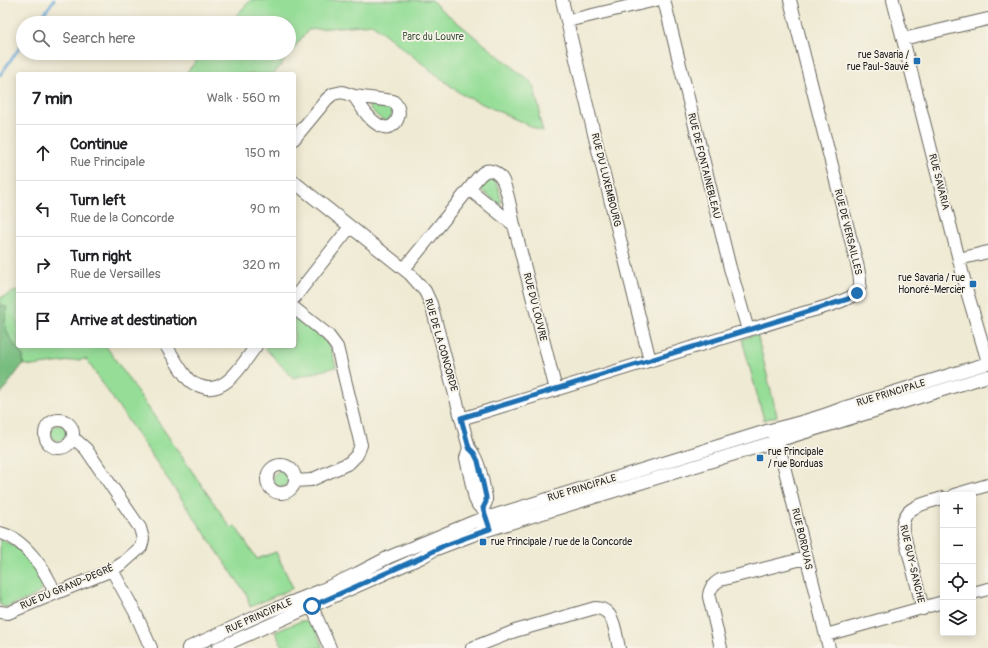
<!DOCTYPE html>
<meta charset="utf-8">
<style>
:root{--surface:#fff;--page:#f6f6f6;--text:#202124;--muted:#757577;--line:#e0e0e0}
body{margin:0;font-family:Pangolin,sans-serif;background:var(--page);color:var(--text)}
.controls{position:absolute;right:12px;bottom:12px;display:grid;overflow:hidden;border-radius:4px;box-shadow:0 2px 10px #0003}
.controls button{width:36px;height:36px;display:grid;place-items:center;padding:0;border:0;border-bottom:1px solid var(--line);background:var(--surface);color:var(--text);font:20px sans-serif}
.stop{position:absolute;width:12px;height:12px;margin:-9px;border:3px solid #1f6fb2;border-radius:50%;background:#fff}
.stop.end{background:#1f6fb2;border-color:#fff;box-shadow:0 1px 4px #0008}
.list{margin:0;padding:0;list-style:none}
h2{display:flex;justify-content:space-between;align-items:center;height:52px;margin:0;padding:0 16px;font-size:17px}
h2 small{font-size:13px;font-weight:400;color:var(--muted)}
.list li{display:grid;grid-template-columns:26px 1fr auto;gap:12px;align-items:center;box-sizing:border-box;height:56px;padding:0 16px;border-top:1px solid var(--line)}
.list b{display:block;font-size:15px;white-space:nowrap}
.list p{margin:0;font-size:13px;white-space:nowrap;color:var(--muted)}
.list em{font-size:13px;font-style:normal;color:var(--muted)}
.icon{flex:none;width:22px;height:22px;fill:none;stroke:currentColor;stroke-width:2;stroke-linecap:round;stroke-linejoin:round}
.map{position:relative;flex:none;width:988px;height:648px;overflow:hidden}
.search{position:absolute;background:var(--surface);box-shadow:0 2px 10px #0003;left:16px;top:16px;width:280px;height:44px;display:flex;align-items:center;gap:10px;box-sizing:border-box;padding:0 14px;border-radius:22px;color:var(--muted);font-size:15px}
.panel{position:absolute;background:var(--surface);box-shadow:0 2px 10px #0003;left:16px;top:72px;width:280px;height:276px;border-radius:4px}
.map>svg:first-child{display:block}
.green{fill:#96de98;stroke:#597d5a}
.forest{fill:#78bd80;stroke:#4a6c4e}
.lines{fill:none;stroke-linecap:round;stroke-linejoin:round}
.stream{stroke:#65a8da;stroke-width:2.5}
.minor-casing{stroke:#66645c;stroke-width:14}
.minor{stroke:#fff;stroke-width:12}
.route{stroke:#1f6fb2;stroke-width:5}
.poi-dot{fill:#1f6fb2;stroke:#f7f3e8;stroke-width:1.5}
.labels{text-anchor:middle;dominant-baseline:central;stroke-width:3.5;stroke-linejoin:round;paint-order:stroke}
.park-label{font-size:10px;fill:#415641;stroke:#f7f3e8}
.poi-label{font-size:10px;fill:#1c1c1c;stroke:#f7f3e8;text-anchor:end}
.street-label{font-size:10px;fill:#1c1c1c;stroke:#f7f3e8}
</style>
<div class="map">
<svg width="988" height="648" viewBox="0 0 988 648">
<rect width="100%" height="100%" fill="#f7f3e8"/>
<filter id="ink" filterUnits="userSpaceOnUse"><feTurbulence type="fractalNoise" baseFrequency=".025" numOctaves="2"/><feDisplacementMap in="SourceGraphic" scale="8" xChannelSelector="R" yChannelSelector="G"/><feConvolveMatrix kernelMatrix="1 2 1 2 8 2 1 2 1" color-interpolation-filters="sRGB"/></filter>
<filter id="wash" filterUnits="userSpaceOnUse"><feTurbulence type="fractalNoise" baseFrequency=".012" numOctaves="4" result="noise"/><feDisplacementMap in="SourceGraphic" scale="16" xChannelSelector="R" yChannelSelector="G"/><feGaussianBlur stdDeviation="0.9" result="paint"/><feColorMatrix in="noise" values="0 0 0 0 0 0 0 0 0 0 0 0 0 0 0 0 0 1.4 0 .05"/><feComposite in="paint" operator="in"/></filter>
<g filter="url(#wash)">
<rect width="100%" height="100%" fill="#efead3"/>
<!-- green -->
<path class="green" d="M 251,0 L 432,0 L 436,5 L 533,84 L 540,112 L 539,117 L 543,132 L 461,94 L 372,24 L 308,30 L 274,74 L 185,74 L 203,53 L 289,53 L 289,23 L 229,23 Z
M 368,104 L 388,107 L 392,111 C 390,134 373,111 367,105 Z
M 487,177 C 499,178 499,192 501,201 L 501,203 L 500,205 L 479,188 L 484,179 Z
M 18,290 L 18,346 L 106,346 L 231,528 L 235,526 L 257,559 L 276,552 L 293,588 L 250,607 L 247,595 L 86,359 L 32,366 L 23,364 L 23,356 C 10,339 1,330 7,307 L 0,305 L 0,298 Z
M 294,318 C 304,322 326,339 330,348 C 333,354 334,361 336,367 L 293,378 L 264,347 L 294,346 Z
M 757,334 L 777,416 L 764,420 L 742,339 Z
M51 433a8 8 0 1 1 16 0a8 8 0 1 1-16 0Z
M273 479a8 8 0 1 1 16 0a8 8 0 1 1-16 0Z
M 0,539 C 7,542 16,547 21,552 C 29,560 48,581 40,591 C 36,597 17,603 10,606 L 5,607 L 0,605 Z
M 301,621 C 314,620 319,638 323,648 L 283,648 L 275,632 Z"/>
<!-- forest -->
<path class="forest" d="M 0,305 L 7,307 C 1,330 10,339 23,356 L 23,364 L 0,395 Z"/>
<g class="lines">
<!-- stream -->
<path class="stream" d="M 37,23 L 54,0
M 0,75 L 23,43"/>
</g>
</g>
<g filter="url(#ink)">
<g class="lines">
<!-- minor casing -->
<g class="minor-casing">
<path id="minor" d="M 562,0 L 586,101 L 650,361
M 664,0 L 730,268 L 748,330
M 893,0 L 968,295 L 988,362
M 567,21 L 656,0
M 903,39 L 988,19
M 294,139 L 327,99 L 333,94 L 342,92 L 354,96 L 393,101 C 406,111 395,133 381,126 C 369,121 361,106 354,96
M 294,182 L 410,274 L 425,291 L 431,304 L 434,315 L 469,448 C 480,461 482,480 486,497 L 486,502 L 483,508 L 488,524
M 469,189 C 474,183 479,174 486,171 C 492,169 499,174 502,179 C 508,190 511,212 514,225
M 959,259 L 988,252
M 404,269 L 469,189 L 514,225 L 556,390
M 294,298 L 350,227
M 294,308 L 328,335 L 337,347 L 361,445 L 357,455 L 349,463 L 311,480 L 295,481
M 166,346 C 174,357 180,370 189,380 C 192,383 196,385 200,386 C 225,397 243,363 256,346
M 461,419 L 800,314 C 813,310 854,301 859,289 C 862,282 859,275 858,268 L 790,0
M45 434a14 14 0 1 1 28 0a14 14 0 1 1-28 0Z
M 776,434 L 829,648
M 469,448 L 466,458 L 475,499 L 478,505 L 483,508
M267 479a14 14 0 1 1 28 0a14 14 0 1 1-28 0Z
M 954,495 L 988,485
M 0,533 C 24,538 46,571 55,593
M 112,570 L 135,612 L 151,648
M 973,593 L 988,589
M 309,600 L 330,648
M 923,609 L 903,531 C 900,506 924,504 943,498
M 0,612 L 8,613 L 112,570 L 123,563 L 141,547 L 143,539 L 140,528 L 86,449 L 77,441 L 72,439
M 826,635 L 943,602
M 188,648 L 262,614 L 322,590 L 358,573 L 389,557 L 473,522 L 770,430 C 795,424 819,418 843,408 L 988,363
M 218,648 L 422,557 L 434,550 L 481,532 L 988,376
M 472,648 L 515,631 L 595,608 C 615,608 615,632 619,648
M 721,648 L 709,597 C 709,589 713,584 720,580 L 806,558"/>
</g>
<!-- minor -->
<use href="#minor" class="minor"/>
</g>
</g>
<g class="lines" filter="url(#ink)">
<!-- route -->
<path class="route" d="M 312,606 L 422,557 L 443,546 L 490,529 L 483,508 L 486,502 L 486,497 L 478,461 L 474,453 L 469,448 L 461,418 L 800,314 L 848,299 L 857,293"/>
</g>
<!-- markers -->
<g class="poi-dot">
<rect x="913" y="57" width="8" height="8" rx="2"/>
<rect x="969" y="280" width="8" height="8" rx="2"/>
<rect x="756" y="454" width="8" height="8" rx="2"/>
<rect x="479" y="538" width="8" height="8" rx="2"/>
</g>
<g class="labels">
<!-- park labels -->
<g class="park-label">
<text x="433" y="37">Parc du Louvre</text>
</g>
<!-- poi labels -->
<g class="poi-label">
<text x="909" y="55">rue Savaria /<tspan x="909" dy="12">rue Paul-Sauvé</tspan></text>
<text x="965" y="278">rue Savaria / rue<tspan x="965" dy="12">Honoré-Mercier</tspan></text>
<text x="768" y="452" text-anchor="start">rue Principale<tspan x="768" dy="12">/ rue Borduas</tspan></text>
<text x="491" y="542" text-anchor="start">rue Principale / rue de la Concorde</text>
</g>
<!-- street labels -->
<g class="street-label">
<text transform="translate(704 166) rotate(76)">RUE DE FONTAINEBLEAU</text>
<text transform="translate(606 180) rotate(76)">RUE DU LUXEMBOURG</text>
<text transform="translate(939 182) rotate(76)">RUE SAVARIA</text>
<text transform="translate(848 232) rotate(76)">RUE DE VERSAILLES</text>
<text transform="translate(535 307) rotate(76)">RUE DU LOUVRE</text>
<text transform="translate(441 345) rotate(74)">RUE DE LA CONCORDE</text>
<text transform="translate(891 393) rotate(-17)">RUE PRINCIPALE</text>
<text transform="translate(582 488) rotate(-17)">RUE PRINCIPALE</text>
<text transform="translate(802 539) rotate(77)">RUE BORDUAS</text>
<text transform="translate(912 564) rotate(77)">RUE GUY-SANCHE</text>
<text transform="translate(67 587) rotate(-23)">RUE DU GRAND-DEGRÉ</text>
<text transform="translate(259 616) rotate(-24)">RUE PRINCIPALE</text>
</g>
</g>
</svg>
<div class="controls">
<button>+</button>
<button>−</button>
<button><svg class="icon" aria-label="locate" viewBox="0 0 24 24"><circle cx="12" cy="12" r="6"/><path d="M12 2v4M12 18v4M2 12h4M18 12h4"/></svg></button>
<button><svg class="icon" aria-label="layers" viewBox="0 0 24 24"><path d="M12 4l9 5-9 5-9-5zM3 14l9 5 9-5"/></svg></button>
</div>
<div class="stop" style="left:312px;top:606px"></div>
<div class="stop end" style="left:857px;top:293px"></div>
<div class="search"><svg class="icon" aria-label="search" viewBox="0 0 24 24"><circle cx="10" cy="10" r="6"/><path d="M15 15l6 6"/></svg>Search here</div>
<section class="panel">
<h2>7 min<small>Walk · 560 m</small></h2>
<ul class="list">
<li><svg class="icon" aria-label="ahead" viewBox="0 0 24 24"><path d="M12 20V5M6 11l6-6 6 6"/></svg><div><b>Continue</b><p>Rue Principale</p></div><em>150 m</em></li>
<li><svg class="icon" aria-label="left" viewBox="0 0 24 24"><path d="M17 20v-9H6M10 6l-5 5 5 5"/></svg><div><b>Turn left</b><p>Rue de la Concorde</p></div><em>90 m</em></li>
<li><svg class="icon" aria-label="right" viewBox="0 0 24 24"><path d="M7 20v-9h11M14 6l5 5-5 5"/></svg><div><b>Turn right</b><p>Rue de Versailles</p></div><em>320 m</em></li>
<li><svg class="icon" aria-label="arrive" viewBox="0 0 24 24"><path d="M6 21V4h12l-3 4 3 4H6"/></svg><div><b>Arrive at destination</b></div></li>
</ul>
</section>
</div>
